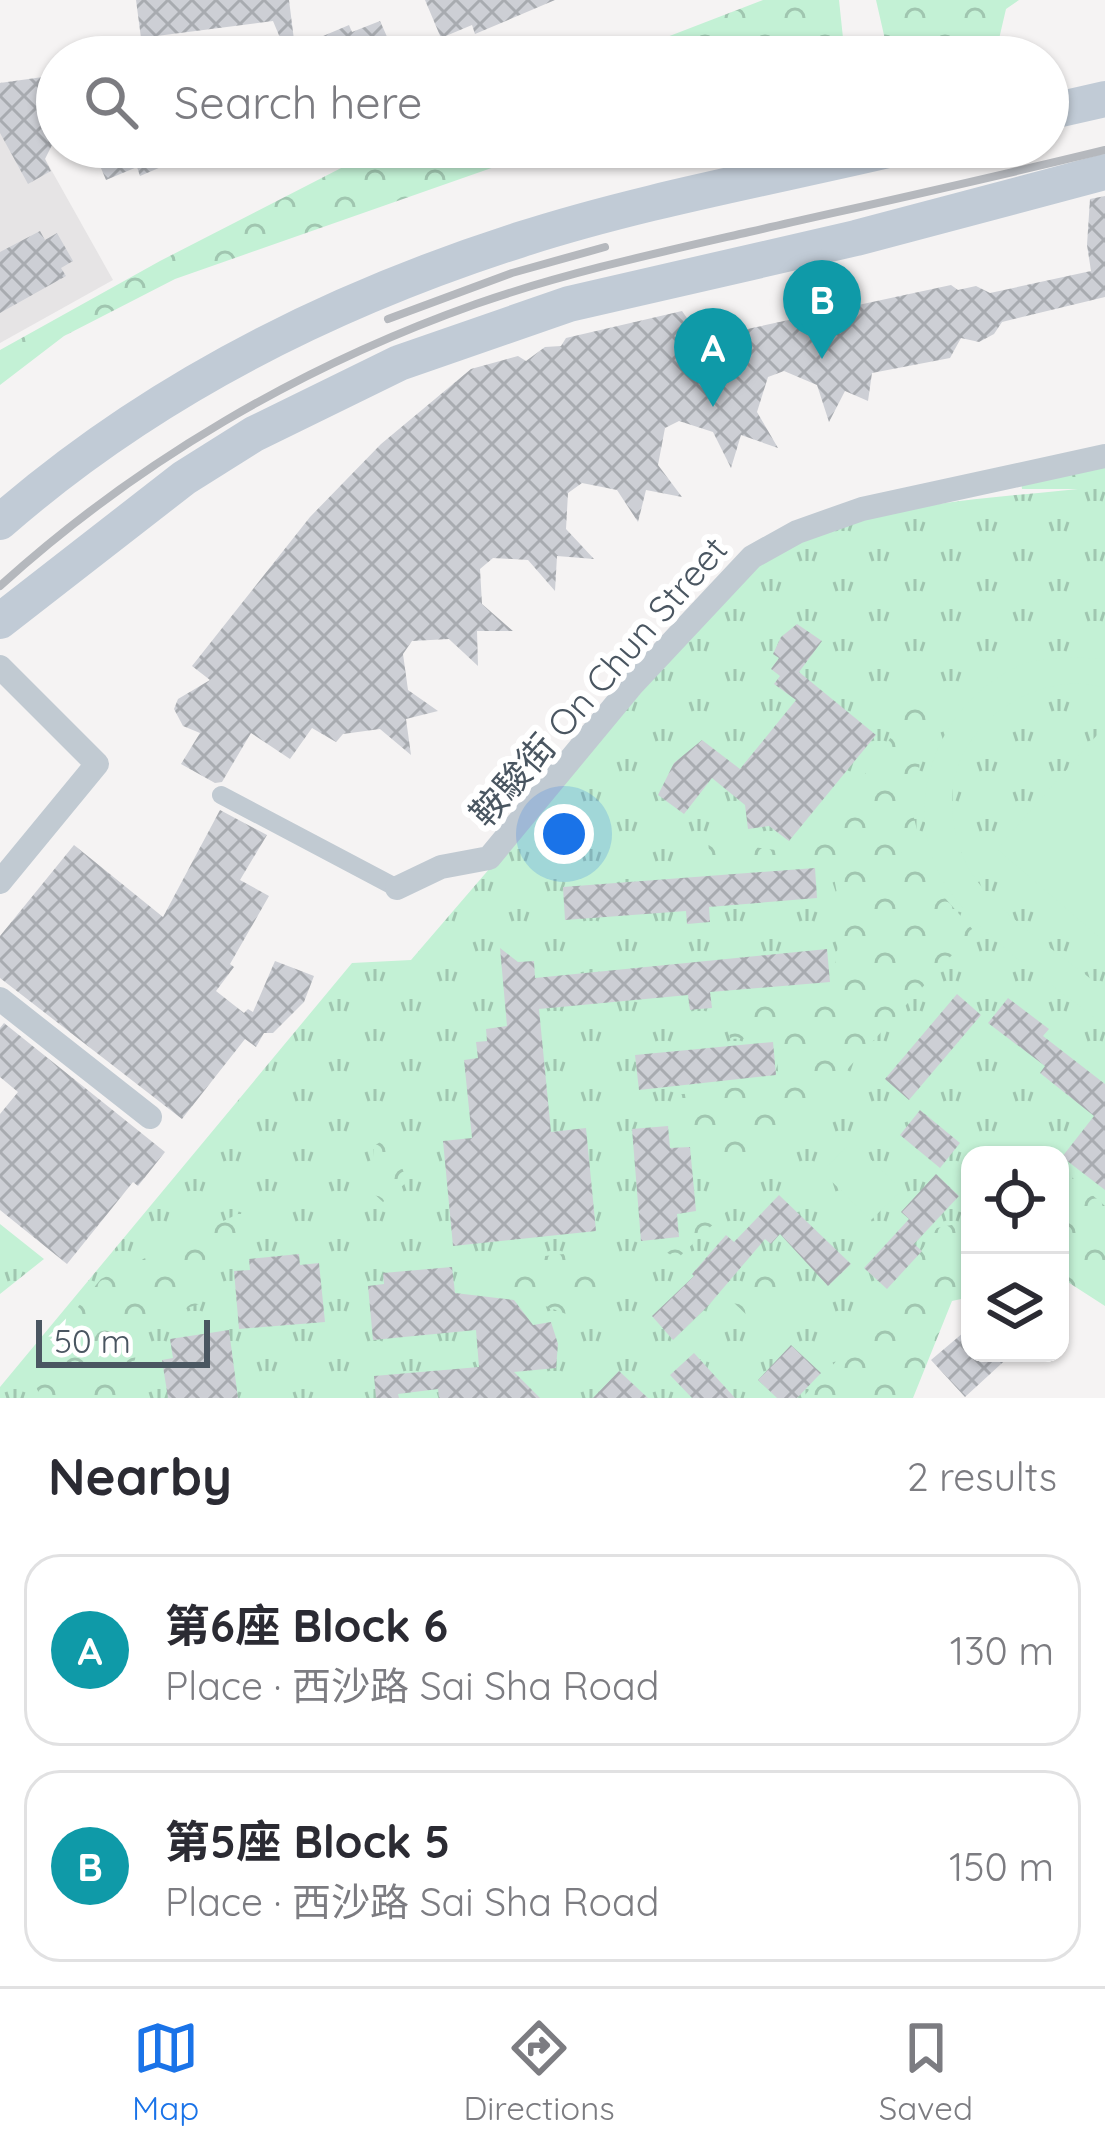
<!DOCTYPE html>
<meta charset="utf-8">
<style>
:root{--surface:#fff;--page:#f2f2f3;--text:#2b2b33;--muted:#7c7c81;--line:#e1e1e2;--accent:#1a73e8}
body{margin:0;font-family:Quicksand,"Noto Sans TC",sans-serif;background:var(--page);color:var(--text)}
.controls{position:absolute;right:36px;bottom:36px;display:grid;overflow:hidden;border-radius:24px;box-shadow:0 3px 9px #0004}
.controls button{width:108px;height:108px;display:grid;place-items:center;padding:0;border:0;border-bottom:3px solid var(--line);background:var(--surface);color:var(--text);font:60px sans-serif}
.scale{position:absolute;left:36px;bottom:30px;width:174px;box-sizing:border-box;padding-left:12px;border:6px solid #4a5661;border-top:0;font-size:33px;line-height:42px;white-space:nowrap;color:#4a5661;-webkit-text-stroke:9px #fff;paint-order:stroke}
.you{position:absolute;left:564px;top:834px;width:42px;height:42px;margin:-30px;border:9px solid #fff;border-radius:50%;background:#1a73e8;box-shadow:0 0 0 18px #1a73e833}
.badge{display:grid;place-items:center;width:78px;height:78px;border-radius:50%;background:var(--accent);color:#fff;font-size:39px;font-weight:700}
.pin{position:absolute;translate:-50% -99px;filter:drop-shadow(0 3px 6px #0008)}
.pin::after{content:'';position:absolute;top:63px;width:42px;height:36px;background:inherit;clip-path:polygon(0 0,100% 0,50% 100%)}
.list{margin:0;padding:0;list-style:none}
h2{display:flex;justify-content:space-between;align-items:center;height:156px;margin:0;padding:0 48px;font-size:51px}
h2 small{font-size:39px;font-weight:400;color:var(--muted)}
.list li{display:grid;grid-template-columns:78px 1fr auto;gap:36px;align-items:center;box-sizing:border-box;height:192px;margin:0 24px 24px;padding:0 24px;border:3px solid var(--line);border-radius:36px}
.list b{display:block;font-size:45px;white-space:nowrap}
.list p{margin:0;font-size:39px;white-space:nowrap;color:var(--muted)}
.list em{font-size:39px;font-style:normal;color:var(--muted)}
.icon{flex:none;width:66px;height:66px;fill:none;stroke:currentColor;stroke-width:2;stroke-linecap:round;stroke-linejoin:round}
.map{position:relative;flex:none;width:1105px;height:1398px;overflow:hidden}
.search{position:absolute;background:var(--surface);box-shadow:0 3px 9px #0004;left:36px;right:36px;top:36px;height:132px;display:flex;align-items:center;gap:30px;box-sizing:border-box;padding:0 42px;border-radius:66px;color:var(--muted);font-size:45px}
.sheet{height:588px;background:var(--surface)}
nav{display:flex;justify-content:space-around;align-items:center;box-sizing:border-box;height:168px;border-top:3px solid var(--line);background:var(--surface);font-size:33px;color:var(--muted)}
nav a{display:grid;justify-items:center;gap:6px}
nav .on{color:var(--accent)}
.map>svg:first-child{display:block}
.education{fill:#e6e4e5}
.grass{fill:url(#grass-tufts)}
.forest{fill:url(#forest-crowns)}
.garden{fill:#c3f1d5}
.building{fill:url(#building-cross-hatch)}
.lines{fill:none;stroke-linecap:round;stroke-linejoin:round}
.pedestrian{stroke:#c1cad2;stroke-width:18}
.minor{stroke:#c1cad2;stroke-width:24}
.secondary{stroke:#c1cbd6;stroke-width:36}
.rail{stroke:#b5b8bd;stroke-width:8}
.labels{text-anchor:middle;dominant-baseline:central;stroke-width:12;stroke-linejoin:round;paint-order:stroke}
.street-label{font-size:36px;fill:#4a5661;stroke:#fff}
</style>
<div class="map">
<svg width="1105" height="1398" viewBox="0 0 1105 1398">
<defs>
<pattern id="grass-tufts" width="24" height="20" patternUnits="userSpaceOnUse" patternTransform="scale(3)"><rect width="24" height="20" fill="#c3f1d5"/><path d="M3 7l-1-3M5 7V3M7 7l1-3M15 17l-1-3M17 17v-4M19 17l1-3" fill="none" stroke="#a0c6b0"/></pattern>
<pattern id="forest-crowns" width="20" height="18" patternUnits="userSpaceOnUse" patternTransform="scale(3)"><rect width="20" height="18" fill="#c3f1d5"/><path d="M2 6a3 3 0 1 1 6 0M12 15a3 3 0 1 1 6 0" fill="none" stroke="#a0c6b0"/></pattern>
<pattern id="building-cross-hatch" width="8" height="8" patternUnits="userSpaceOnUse" patternTransform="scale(3)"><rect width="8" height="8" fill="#cdcfd5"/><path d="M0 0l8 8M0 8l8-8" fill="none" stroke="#a8abb0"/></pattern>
</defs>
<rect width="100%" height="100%" fill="#f5f3f3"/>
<!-- education -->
<path class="education" d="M 2,82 L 113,280 L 0,343 L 0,83 Z"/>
<!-- grass -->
<path class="grass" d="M 1105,486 L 1105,1263 L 1060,1222 L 1060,1155 L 970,1155 L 970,1238 L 825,1398 L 0,1398 L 0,1387 L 352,963 L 411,960 L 742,575 C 771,557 800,538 832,528 C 919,499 1014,497 1105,486 Z
M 0,1224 L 44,1259 L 0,1294 Z"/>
<!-- forest -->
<path class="forest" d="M 763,0 L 839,0 L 845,57 L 615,57 Z
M 876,0 L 1019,0 L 1006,9 L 999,39 L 915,57 L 889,57 Z
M 551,147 L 175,279 L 64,336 L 0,385 L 0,350 L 160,261 L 382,147 Z
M 1105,446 L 1105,489 L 1022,489 L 1019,467 Z
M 907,682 L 957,706 L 920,760 L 914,818 L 930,881 L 974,931 L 750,1175 L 678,1135 L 675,1095 L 779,1082 L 775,1037 L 730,1039 L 725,998 L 831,989 L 842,920 L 831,862 L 711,871 L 708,841 L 791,852 L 860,781 L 891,737 Z
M 391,1135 L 407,1182 L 383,1202 L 370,1190 L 374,1146 Z
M 1060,1167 L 1105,1206 L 1105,1306 L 1060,1277 Z
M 711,1201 L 729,1209 L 677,1259 L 663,1250 Z
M 288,1213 L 206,1254 L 199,1304 L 144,1322 L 129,1384 L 144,1398 L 42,1398 L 26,1370 L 101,1279 L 238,1214 Z
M 970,1221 L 970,1297 L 952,1301 L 913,1398 L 802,1398 L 870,1325 L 937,1228 Z
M 601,1250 L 608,1299 L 566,1314 L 494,1286 L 462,1265 Z
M 756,1259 L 777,1261 L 784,1312 L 752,1320 L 732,1301 Z"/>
<!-- garden -->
<path class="garden" d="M 1069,657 L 1105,659 L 1105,688 C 1047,670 975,711 957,769 C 947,800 953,838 968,867 C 989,908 1067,959 1105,990 L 1105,1026 C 1058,988 994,947 957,901 C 891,821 932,703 1023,664 C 1037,659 1054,659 1069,657 Z
M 1105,726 L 1105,942 L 997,849 Z
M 852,1141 L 902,1190 L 871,1220 L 822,1172 Z"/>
<!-- building -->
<path class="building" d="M 136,0 L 289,0 L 295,48 L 349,25 L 352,32 L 380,21 L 396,57 L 273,57 L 286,52 L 273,21 L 141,38 Z
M 425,0 L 555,0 L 475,34 L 472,25 L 441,38 Z
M 57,75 L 57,135 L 45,159 L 51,171 L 28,184 L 0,133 L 0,83 Z
M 92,147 L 208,147 L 140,176 L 137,167 L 106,180 Z
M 1105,196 L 1105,297 L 1002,322 L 994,334 L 979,342 L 961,338 L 950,358 L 872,373 L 868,401 L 845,391 L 829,422 L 817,385 L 784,371 L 768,377 L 757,412 L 778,448 L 741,435 L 731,468 L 713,432 L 679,421 L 665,428 L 658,465 L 682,497 L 646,490 L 638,522 L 617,490 L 582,483 L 568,493 L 566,529 L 594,559 L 557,556 L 555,591 L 528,560 L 493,558 L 480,569 L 482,604 L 513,631 L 477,631 L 478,666 L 449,639 L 412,641 L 403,654 L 408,690 L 438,711 L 406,719 L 411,755 L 380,729 L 343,734 L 336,742 L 312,728 L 290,759 L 251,733 L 222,782 L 215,783 L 181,764 L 200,733 L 183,726 L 174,709 L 178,699 L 210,680 L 192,666 L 310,517 L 381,444 L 471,369 L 518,356 L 526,361 L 545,347 L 561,346 L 566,338 L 682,311 L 696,331 L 702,329 L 721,349 L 738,331 L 951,285 L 958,290 L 976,286 L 990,293 L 1091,271 L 1087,245 L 1090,199 Z
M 40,231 L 45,240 L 57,233 L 73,261 L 61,268 L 66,276 L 0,313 L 0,252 Z
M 797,624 L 822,641 L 799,672 L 876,735 L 789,841 L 769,826 L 748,829 L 745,805 L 712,778 L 684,814 L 658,795 L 674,763 L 702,740 L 740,769 L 796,700 L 774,684 L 780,676 L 771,669 L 779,658 L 773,654 L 781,637 Z
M 220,810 L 267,835 L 240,880 L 269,896 L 230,964 L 234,967 L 216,991 L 244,1013 L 248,1009 L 253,1012 L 275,961 L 314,976 L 304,1002 L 273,1033 L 264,1033 L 256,1047 L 245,1039 L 182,1119 L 0,978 L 0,936 L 74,845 L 163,917 Z
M 815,868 L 817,898 L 709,907 L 710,922 L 687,924 L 686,911 L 565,920 L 563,887 Z
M 500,948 L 518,962 L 534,961 L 535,978 L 827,949 L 830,982 L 710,992 L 712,1008 L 699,1009 L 690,1010 L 688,995 L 539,1009 L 551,1132 L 586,1128 L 596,1231 L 453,1246 L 443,1141 L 472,1138 L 464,1060 L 478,1058 L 476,1042 L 487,1041 L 486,1029 L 507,1026 Z
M 957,994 L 981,1015 L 909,1100 L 885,1079 Z
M 1008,998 L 1049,1029 L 1043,1036 L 1105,1084 L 1105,1190 L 1062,1157 L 1094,1116 L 1040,1073 L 1045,1066 L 988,1023 Z
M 4,1023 L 165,1152 L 138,1186 L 133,1182 L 67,1264 L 0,1210 L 0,1114 L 18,1092 L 0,1077 L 0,1028 Z
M 773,1042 L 776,1075 L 639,1090 L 635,1055 Z
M 920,1110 L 960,1143 L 940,1168 L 900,1135 Z
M 668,1126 L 670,1148 L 690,1147 L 696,1211 L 677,1214 L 679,1237 L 641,1241 L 632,1129 Z
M 936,1174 L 959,1196 L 914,1244 L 922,1251 L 887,1289 L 864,1268 L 909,1219 L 901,1212 Z
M 779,1195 L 851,1264 L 828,1286 L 780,1234 L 771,1244 L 765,1239 L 708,1306 L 673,1340 L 652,1316 L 694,1276 L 692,1274 L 726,1235 L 734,1242 Z
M 299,1254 L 300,1265 L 319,1263 L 325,1322 L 239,1329 L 234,1271 L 250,1270 L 249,1259 Z
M 452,1267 L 455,1293 L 514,1300 L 533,1325 L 551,1322 L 558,1344 L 556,1368 L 514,1372 L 540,1398 L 439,1398 L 438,1389 L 398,1394 L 399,1398 L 376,1398 L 374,1376 L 479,1367 L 476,1330 L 373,1340 L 368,1286 L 384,1284 L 383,1273 Z
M 970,1327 L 970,1353 L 1013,1353 L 965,1397 L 931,1360 Z
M 229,1330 L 238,1398 L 168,1398 L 162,1360 L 173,1358 L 170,1339 Z
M 791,1345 L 821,1373 L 797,1398 L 777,1398 L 758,1380 Z
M 694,1353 L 735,1398 L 692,1398 L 670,1375 Z
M 619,1371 L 648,1398 L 593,1398 Z"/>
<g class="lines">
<!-- pedestrian -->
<path class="pedestrian" d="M 221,795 L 397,888"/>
<!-- minor -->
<path class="minor" d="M 0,667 L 97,764 L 0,882
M 397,888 L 441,867 L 489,858 L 632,685 L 752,557 L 797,532 L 862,509 L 1105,456
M 0,999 L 150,1117"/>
<!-- secondary -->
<path class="secondary" d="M 1048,112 L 1105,99
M 0,522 C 150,391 329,301 519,240 C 643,200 774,177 901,147
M 0,621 L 184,478 L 254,434 L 399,363 L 569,304 L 856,238 L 1105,172"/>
<!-- rail -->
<path class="rail" d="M 388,319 L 512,273 L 605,247
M 0,586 C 138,461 301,366 476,304 C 565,273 657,253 749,232 C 868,205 987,179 1105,150"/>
</g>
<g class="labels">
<!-- street labels -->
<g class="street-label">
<text transform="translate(598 681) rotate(-49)">鞍駿街 On Chun Street</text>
</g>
</g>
</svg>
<div class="controls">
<button><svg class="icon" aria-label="locate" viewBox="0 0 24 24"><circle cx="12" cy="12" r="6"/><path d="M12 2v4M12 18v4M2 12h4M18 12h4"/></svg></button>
<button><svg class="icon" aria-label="layers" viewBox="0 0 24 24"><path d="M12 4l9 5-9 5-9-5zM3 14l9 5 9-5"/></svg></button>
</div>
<div class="scale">50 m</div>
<div class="you"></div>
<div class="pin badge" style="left:713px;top:407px;background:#0f9aa8">A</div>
<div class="pin badge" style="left:822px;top:359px;background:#0f9aa8">B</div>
<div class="search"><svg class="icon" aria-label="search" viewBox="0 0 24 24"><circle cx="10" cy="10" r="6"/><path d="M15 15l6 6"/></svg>Search here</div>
</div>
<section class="sheet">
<h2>Nearby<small>2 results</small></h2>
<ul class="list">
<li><span class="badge" style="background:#0f9aa8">A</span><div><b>第6座 Block 6</b><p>Place · 西沙路 Sai Sha Road</p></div><em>130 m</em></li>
<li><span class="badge" style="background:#0f9aa8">B</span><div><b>第5座 Block 5</b><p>Place · 西沙路 Sai Sha Road</p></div><em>150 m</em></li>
</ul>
</section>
<nav>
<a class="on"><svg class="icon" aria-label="map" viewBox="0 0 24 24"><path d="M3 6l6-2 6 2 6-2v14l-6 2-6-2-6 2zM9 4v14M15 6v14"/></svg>Map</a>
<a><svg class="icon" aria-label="directions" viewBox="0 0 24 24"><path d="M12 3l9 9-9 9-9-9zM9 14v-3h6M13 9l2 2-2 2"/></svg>Directions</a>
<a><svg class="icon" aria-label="saved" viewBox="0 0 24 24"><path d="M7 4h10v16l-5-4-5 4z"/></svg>Saved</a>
</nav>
